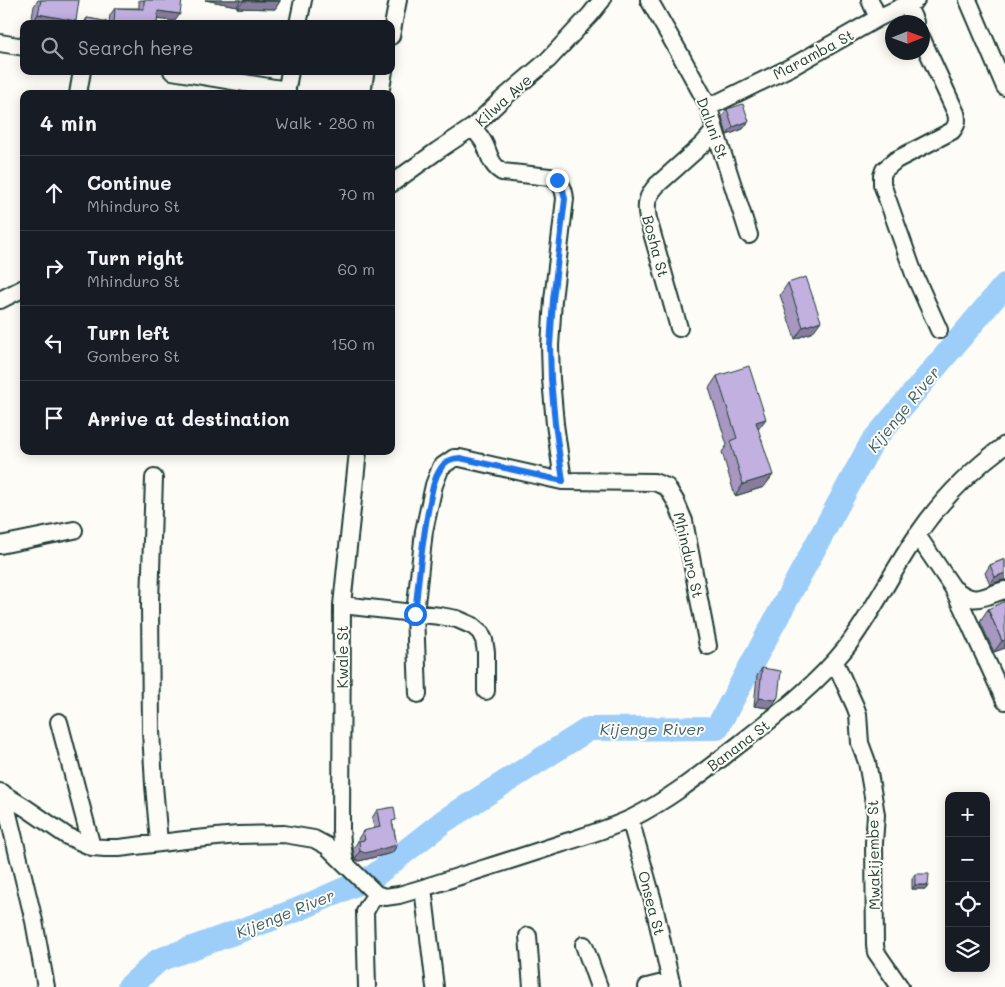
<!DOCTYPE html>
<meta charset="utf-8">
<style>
:root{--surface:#171b24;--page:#242831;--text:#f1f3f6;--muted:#9ea1a6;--line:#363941}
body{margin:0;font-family:Mali,sans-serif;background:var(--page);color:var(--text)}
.controls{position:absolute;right:15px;bottom:15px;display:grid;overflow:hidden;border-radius:10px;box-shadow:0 2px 12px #0003}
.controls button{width:45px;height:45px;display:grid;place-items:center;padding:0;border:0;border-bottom:1px solid var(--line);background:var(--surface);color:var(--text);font:25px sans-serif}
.compass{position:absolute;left:885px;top:15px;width:45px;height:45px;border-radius:50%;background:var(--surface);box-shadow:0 2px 12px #0003;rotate:89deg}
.stop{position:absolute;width:15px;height:15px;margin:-11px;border:4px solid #1a73e8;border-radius:50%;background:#fff}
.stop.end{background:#1a73e8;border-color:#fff;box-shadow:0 1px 5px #0008}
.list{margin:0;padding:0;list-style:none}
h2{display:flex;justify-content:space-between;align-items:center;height:65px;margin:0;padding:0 20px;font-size:21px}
h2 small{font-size:16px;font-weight:400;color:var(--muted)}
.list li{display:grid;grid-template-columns:32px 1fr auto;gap:15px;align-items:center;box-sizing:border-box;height:75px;padding:0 20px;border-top:1px solid var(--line)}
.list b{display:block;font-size:19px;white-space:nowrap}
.list p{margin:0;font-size:16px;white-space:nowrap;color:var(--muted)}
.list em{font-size:16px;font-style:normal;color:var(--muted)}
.icon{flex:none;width:28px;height:28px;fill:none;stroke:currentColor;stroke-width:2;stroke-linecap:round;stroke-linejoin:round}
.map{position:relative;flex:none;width:1005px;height:987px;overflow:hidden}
.search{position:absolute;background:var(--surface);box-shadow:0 2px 12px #0003;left:20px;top:20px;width:375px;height:55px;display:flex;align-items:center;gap:12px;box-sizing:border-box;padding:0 18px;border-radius:10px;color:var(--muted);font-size:19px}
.panel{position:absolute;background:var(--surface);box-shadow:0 2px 12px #0003;left:20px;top:90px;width:375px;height:365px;border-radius:10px}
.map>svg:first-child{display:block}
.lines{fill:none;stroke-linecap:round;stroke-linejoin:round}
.river{stroke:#9ccef9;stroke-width:24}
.street-casing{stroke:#1f3d34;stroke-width:20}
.street{stroke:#fdfcf7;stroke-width:16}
.wall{fill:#a797c1;stroke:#1f3d34}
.shaded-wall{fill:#887b9d;stroke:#1f3d34}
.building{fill:#c2b0e0;stroke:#1f3d34}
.route{stroke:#1a73e8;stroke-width:6}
.labels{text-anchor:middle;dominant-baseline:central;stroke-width:4;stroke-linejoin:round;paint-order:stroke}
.street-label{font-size:15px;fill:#1f3d34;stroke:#fdfcf7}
.water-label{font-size:16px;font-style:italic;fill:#3e6165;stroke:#fdfcf7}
</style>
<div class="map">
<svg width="1005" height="987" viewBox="0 0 1005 987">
<rect width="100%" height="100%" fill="#fdfcf7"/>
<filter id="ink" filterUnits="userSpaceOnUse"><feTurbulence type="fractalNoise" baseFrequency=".02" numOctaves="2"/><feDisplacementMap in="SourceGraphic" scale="10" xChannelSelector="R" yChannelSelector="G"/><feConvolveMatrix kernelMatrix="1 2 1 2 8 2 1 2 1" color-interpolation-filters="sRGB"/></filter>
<g filter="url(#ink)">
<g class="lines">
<!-- river -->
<path class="river" d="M 129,987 L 159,960 L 297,910 L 374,876 L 444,821 L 589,729 L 717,728 L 872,442 L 1005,285"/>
<!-- street casing -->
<g class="street-casing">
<path id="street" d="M 649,0 L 680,54 L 709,107 L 715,130 L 749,235
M 870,0 L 878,18
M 968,0 L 1005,87
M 907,4 L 915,22
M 298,24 L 303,0
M 391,36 L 398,0
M 922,39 L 956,113 C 958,121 957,125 952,131 L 896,160 L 884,170 L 882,176 L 882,184 L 914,274 L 939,330
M 0,43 L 24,47
M 172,71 L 287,90
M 78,94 L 82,71
M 286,94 L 290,71
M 380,94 L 384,71
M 709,107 L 795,65 L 878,18 L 916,0
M 473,127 C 476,132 480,136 483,141 C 490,153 489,164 502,172 L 550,177 C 561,182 564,188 565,199 L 553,300 L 550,346 L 551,379 L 555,424 L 563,481
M 391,184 L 437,151 L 473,127 L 500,101 L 548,60 L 590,15 L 602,0
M 0,300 L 24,288
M 679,328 L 648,219 C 645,204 647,196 657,185 L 703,144 L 715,130
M 154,478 L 150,602 L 151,731 L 154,785 L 159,842
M 917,535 L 953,588 L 963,609 L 1005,701
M 0,545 L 74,530
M 953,588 C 976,606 980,597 1005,590
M 342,605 L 440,616 L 457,619 L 473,626 L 480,632 L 484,640 L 486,652 L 486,691
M 835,662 L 855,706 L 858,714 L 860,743 L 867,762 L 873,796 L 876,815 L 874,843 L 875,945 L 876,952 L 900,987
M 418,694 L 415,613 L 418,586 L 424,531 L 434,485 L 441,467 L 454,458 L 460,458 L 562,481 L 654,482 L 667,487 L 676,502 L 684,521 L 708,646
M 59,722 L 92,847
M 0,792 L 26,808 L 67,836 L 92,847 L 105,848 L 119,848 L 185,840 L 238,835 L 284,834 L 314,839 L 327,846 L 376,894 L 385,897 L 399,895 L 423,888 C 469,873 515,859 560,844 C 584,836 609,829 632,818 C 672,798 706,770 741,743 C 778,714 815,686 845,649 C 873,613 892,571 918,534 C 942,499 971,470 1005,445
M 3,793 L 34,921 L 46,987
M 630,819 L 653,901 L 672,987
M 345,863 L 342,842 L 341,830 L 342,605 L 358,451
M 423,888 L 435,987
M 528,936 L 532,987
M 584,945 L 599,987
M 367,987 L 365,912 L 368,906 L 376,894
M 647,987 L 671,981"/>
</g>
<!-- street -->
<use href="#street" class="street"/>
</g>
<!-- wall -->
<path class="wall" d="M 38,0 L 79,0 L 74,24 L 31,24 L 34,6 Z
M 139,0 L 182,0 L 175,21 L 157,19 L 157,24 L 83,24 L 87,18 L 109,22 L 110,15 L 115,8 L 139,8 Z
M 205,0 L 280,0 L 280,1 L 275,9 L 237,8 L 237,6 Z
M 727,109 L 749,121 L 743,129 L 727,135 L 722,117 Z
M 788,283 L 813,332 L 795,339 L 780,295 Z
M 717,376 L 758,430 L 764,487 L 735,496 L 722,452 L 727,445 L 709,388 Z
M 1005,559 L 1005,581 L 1002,580 L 990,585 L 985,573 L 990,565 Z
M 988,609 L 1005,648 L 994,652 L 980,621 Z
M 762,668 L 773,705 L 769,708 L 754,706 L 757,676 Z
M 377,810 L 393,825 L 397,845 L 392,853 L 359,861 L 355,859 L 353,849 L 358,841 L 358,839 L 363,831 L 374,829 L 372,818 Z
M 915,874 L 928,885 L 926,889 L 912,889 L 912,878 Z"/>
<!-- shaded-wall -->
<path class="shaded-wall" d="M 205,0 L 241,0 L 237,6 Z
M 243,1 L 280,1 L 275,9 L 237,8 Z
M 158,11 L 180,14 L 175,21 L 152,19 Z
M 38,14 L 76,21 L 74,24 L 32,24 Z
M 135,23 L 157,23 L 157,24 L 134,24 Z
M 749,121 L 743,129 L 727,135 L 733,127 Z
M 821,321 L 813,332 L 795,339 L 803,327 Z
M 766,419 L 757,431 L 756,422 Z
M 773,475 L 764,487 L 735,496 L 743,484 Z
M 1005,573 L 1005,581 L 1002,580 L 990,585 L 995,577 Z
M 1005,640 L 1005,648 L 994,652 L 1002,641 Z
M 778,697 L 773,705 L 769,708 L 754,706 L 759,698 Z
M 397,845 L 392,853 L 359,861 L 355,859 L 360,851 Z
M 915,885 L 928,885 L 926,889 L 912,889 Z"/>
<!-- building -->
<path class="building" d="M 41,0 L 79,0 L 76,21 L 38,14 Z
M 144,0 L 182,0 L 180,14 L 158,11 L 157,23 L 135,23 L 135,24 L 86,24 L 87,18 L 114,23 L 115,8 L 144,9 Z
M 243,0 L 280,0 L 280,1 Z
M 743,104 L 749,121 L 733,127 L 727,109 Z
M 806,277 L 821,321 L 803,327 L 788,283 Z
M 749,366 L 766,419 L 756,422 L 773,475 L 743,484 L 730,441 L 737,438 L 717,376 Z
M 1005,559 L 1005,573 L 995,577 L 990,565 Z
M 1005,601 L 1005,640 L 1002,641 L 988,609 Z
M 762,668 L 781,671 L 778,697 L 775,700 L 759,698 Z
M 394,807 L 396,820 L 392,821 L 397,845 L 365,853 L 360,851 L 359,841 L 365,840 L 363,831 L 380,827 L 377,810 Z
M 915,874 L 929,874 L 928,885 L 915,885 Z"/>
</g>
<g class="lines" filter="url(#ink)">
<!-- route -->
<path class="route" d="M 415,614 C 419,576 422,539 430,501 C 432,490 434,478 441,468 C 445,461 453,458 460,458 L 563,481 L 555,424 L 551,379 L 550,346 L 553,300 L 565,199 L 562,186 L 557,180"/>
</g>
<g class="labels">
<!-- street labels -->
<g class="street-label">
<text transform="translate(813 54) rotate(-28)">Maramba St</text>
<text transform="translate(503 100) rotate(-42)">Kilwa Ave</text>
<text transform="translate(713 128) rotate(70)">Daluni St</text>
<text transform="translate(656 246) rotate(75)">Bosha St</text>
<text transform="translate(689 555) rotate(77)">Mhinduro St</text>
<text transform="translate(342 657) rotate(-90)">Kwale St</text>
<text transform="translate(738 745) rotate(-37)">Banana St</text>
<text transform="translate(873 855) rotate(-91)">Mwakijembe St</text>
<text transform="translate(652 903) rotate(75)">Onsea St</text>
</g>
<!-- water labels -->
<g class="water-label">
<text transform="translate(903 409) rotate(-51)">Kijenge River</text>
<text x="652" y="728">Kijenge River</text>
<text transform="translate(285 913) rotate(-22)">Kijenge River</text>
</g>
</g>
</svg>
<div class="controls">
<button>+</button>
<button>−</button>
<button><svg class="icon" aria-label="locate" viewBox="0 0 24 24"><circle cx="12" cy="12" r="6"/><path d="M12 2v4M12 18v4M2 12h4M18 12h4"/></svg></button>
<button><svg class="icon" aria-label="layers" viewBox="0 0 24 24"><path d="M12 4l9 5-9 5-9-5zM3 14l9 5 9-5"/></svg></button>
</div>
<svg class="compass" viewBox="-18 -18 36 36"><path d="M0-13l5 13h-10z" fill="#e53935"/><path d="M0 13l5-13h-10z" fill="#9ea1a6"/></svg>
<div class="stop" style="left:415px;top:614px"></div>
<div class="stop end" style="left:557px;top:180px"></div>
<div class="search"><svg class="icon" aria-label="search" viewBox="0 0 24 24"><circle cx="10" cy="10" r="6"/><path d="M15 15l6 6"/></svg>Search here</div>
<section class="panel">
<h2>4 min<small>Walk · 280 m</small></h2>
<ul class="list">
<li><svg class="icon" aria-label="ahead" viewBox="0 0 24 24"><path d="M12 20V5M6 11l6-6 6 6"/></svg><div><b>Continue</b><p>Mhinduro St</p></div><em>70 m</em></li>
<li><svg class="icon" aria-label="right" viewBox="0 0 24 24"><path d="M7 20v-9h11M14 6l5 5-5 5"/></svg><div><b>Turn right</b><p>Mhinduro St</p></div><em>60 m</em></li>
<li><svg class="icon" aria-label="left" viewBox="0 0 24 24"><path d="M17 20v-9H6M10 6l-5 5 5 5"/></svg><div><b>Turn left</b><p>Gombero St</p></div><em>150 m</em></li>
<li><svg class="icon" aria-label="arrive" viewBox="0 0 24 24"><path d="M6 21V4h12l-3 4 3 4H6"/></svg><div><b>Arrive at destination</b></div></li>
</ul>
</section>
</div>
